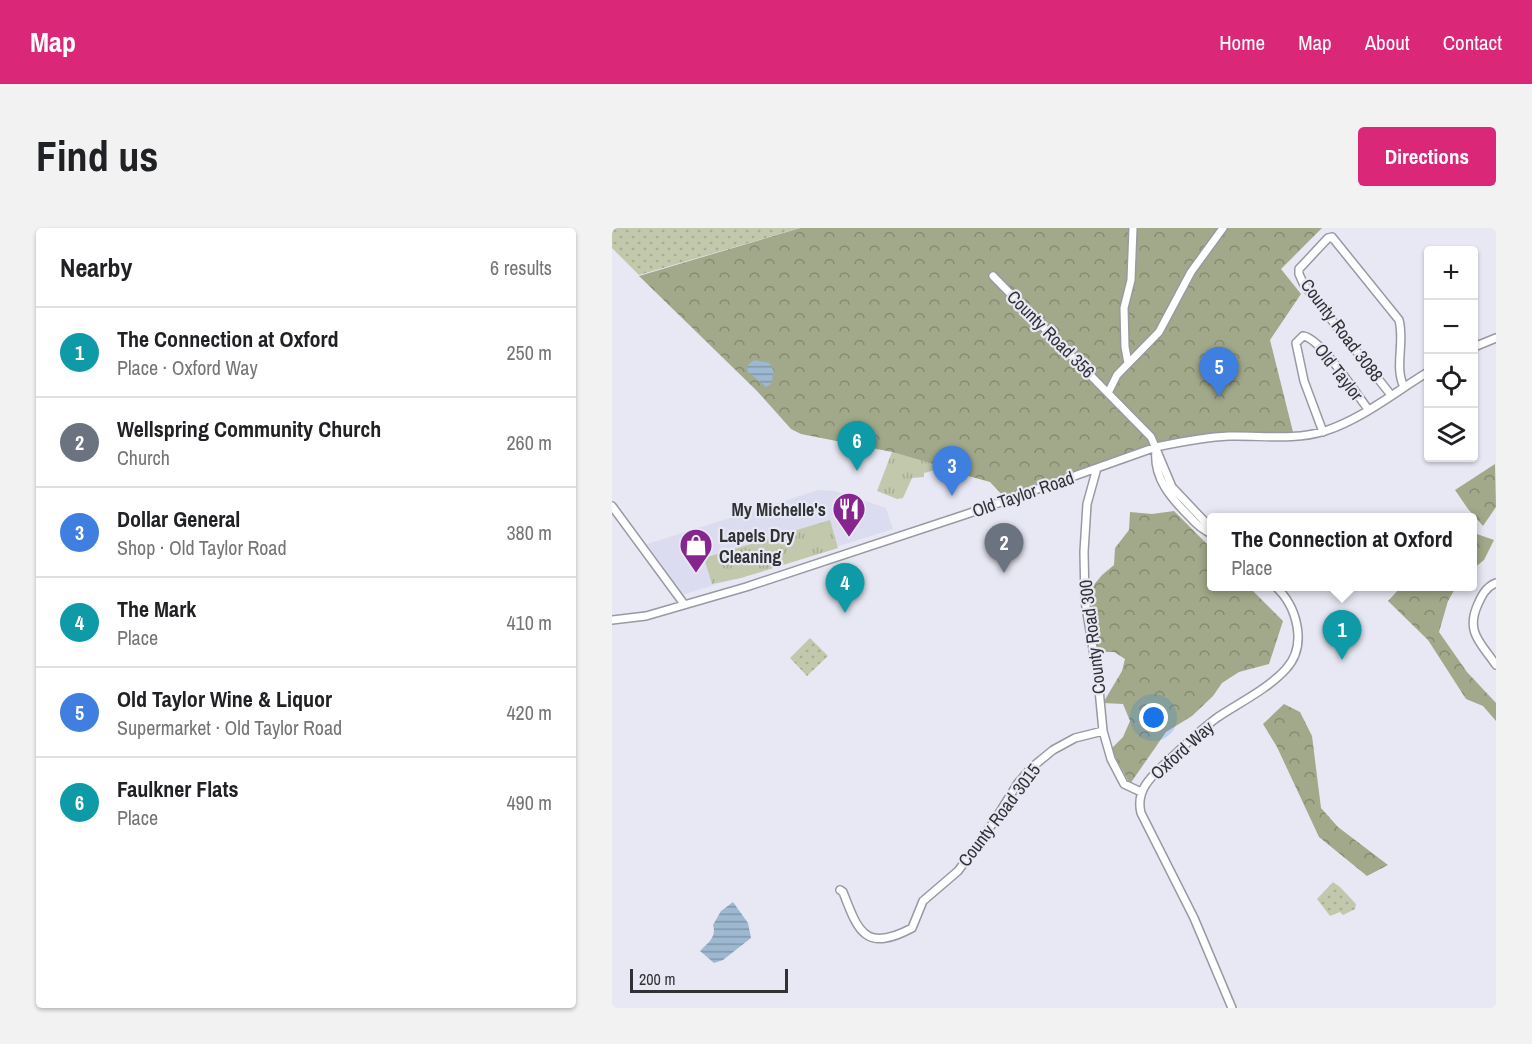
<!DOCTYPE html>
<meta charset="utf-8">
<style>
:root{--surface:#fff;--page:#f2f2f2;--text:#202124;--muted:#757577;--line:#e0e0e0;--accent:#db2777}
body{margin:0;font-family:"Archivo Narrow",sans-serif;background:var(--page);color:var(--text)}
.controls{position:absolute;right:18px;top:18px;display:grid;overflow:hidden;border-radius:6px;box-shadow:0 2px 4px #0004}
.controls button{width:54px;height:54px;display:grid;place-items:center;padding:0;border:0;border-bottom:2px solid var(--line);background:var(--surface);color:var(--text);font:30px sans-serif}
.scale{position:absolute;left:18px;bottom:15px;width:158px;box-sizing:border-box;padding-left:6px;border:3px solid #313236;border-top:0;font-size:16px;line-height:21px;white-space:nowrap;color:#313236;-webkit-text-stroke:4px #e7e8f3;paint-order:stroke}
.you{position:absolute;left:542px;top:490px;width:21px;height:21px;margin:-15px;border:4px solid #fff;border-radius:50%;background:#1a73e8;box-shadow:0 0 0 9px #1a73e833}
.badge{display:grid;place-items:center;width:39px;height:39px;border-radius:50%;background:var(--accent);color:#fff;font-size:20px;font-weight:700}
.pin{position:absolute;translate:-50% -50px;filter:drop-shadow(0 2px 3px #0008)}
.pin::after{content:'';position:absolute;top:32px;width:21px;height:18px;background:inherit;clip-path:polygon(0 0,100% 0,50% 100%)}
.popup{position:absolute;left:595px;top:285px;width:270px;height:78px;box-sizing:border-box;display:grid;place-content:center;border-radius:6px;background:var(--surface);filter:drop-shadow(0 2px 4px #0005);font-size:20px;white-space:nowrap;color:var(--muted)}
.popup b{font-size:22px;color:var(--text)}
.popup::after{content:'';position:absolute;left:50%;top:100%;margin-left:-12px;border:12px solid transparent;border-top-color:var(--surface)}
.list{margin:0;padding:0;list-style:none}
h2{display:flex;justify-content:space-between;align-items:center;height:78px;margin:0;padding:0 24px;font-size:26px}
h2 small{font-size:20px;font-weight:400;color:var(--muted)}
.list li{display:grid;grid-template-columns:39px 1fr auto;gap:18px;align-items:center;box-sizing:border-box;height:90px;padding:0 24px;border-top:2px solid var(--line)}
.list b{display:block;font-size:22px;white-space:nowrap}
.list p{margin:0;font-size:20px;white-space:nowrap;color:var(--muted)}
.list em{font-size:20px;font-style:normal;color:var(--muted)}
.icon{flex:none;width:33px;height:33px;fill:none;stroke:currentColor;stroke-width:2;stroke-linecap:round;stroke-linejoin:round}
.map{position:relative;flex:none;width:884px;height:780px;overflow:hidden;border-radius:6px}
header{display:flex;align-items:center;gap:36px;box-sizing:border-box;height:84px;padding:0 30px;background:var(--accent);color:#fff}
header strong{font-size:28px}
nav{display:flex;gap:33px;margin-inline-start:auto;font-size:21px}
.intro{display:flex;align-items:center;justify-content:space-between;box-sizing:border-box;height:144px;padding:0 36px}
h1{margin:0;font-size:42px}
.button{padding:15px 27px;border-radius:6px;background:var(--accent);color:#fff;font-size:21px;font-weight:700}
main{display:flex;gap:36px;padding:0 36px}
aside{flex:1;background:var(--surface);border-radius:6px;box-shadow:0 2px 4px #0004}
.map>svg:first-child{display:block}
.built{fill:#dbdcef}
.grass{fill:url(#grass-tufts)}
.forest{fill:url(#forest-crowns)}
.park{fill:url(#park-dots)}
.water{fill:url(#water-rules)}
.lines{fill:none;stroke-linecap:round;stroke-linejoin:round}
.minor-casing{stroke:#9899a3;stroke-width:10}
.minor{stroke:#fff;stroke-width:7}
.labels{text-anchor:middle;dominant-baseline:central;stroke-width:4.5;stroke-linejoin:round;paint-order:stroke}
.street-label{font-size:18px;fill:#313236;stroke:#e7e8f3}
.poi-label{font-size:18px;font-weight:bold;fill:#313236;stroke:#e7e8f3;text-anchor:end}
</style>
<header>
<strong>Map</strong>
<nav><a>Home</a><a>Map</a><a>About</a><a>Contact</a></nav>
</header>
<div class="intro"><h1>Find us</h1><a class="button">Directions</a></div>
<main>
<aside>
<h2>Nearby<small>6 results</small></h2>
<ul class="list">
<li><span class="badge" style="background:#0f9aa8">1</span><div><b>The Connection at Oxford</b><p>Place · Oxford Way</p></div><em>250 m</em></li>
<li><span class="badge" style="background:#6b7280">2</span><div><b>Wellspring Community Church</b><p>Church</p></div><em>260 m</em></li>
<li><span class="badge" style="background:#3f7fe0">3</span><div><b>Dollar General</b><p>Shop · Old Taylor Road</p></div><em>380 m</em></li>
<li><span class="badge" style="background:#0f9aa8">4</span><div><b>The Mark</b><p>Place</p></div><em>410 m</em></li>
<li><span class="badge" style="background:#3f7fe0">5</span><div><b>Old Taylor Wine &amp; Liquor</b><p>Supermarket · Old Taylor Road</p></div><em>420 m</em></li>
<li><span class="badge" style="background:#0f9aa8">6</span><div><b>Faulkner Flats</b><p>Place</p></div><em>490 m</em></li>
</ul>
</aside>
<div class="map">
<svg width="884" height="780" viewBox="0 0 884 780">
<defs>
<pattern id="grass-tufts" width="24" height="20" patternUnits="userSpaceOnUse" patternTransform="scale(1.5)"><rect width="24" height="20" fill="#c1c8ac"/><path d="M3 7l-1-3M5 7V3M7 7l1-3M15 17l-1-3M17 17v-4M19 17l1-3" fill="none" stroke="#a6ac95"/></pattern>
<pattern id="forest-crowns" width="20" height="18" patternUnits="userSpaceOnUse" patternTransform="scale(1.5)"><rect width="20" height="18" fill="#a2a98a"/><path d="M2 6a3 3 0 1 1 6 0M12 15a3 3 0 1 1 6 0" fill="none" stroke="#858a72"/></pattern>
<pattern id="park-dots" width="8" height="8" patternUnits="userSpaceOnUse" patternTransform="scale(1.5)"><rect width="8" height="8" fill="#c1c8ac"/><path d="M2 2h.1M6 6h.1" fill="none" stroke="#a6ac95" stroke-width="1.8" stroke-linecap="round"/></pattern>
<pattern id="water-rules" width="6" height="5" patternUnits="userSpaceOnUse" patternTransform="scale(1.5)"><rect width="6" height="5" fill="#9db8d0"/><path d="M0 2.5h6" fill="none" stroke="#8196aa"/></pattern>
</defs>
<rect width="100%" height="100%" fill="#e7e8f3"/>
<!-- built -->
<path class="built" d="M 207,262 L 223,263 L 274,280 L 281,301 L 70,367 L 35,316 Z"/>
<!-- grass -->
<path class="grass" d="M 280,224 L 326,237 L 327,241 L 312,245 L 312,249 L 300,250 L 291,270 L 285,271 L 265,263 Z
M 218,292 L 226,320 L 129,350 L 100,356 L 92,330 Z"/>
<!-- forest -->
<path class="forest" d="M 188,0 L 710,0 L 669,41 L 689,66 L 658,112 L 682,208 L 618,208 L 544,219 L 395,272 L 378,254 L 349,246 L 338,240 L 327,241 L 325,237 L 280,224 L 189,206 L 179,201 L 145,163 L 27,48 Z
M 883,236 L 884,279 L 871,298 L 856,281 L 843,262 Z
M 562,283 L 599,320 L 600,358 L 637,359 L 671,393 L 657,436 L 627,444 L 610,455 L 601,468 L 580,488 L 554,504 L 518,556 L 499,521 L 511,509 L 518,493 L 511,476 L 491,475 L 510,443 L 513,431 L 502,424 L 485,424 L 478,393 L 476,364 L 490,347 L 502,337 L 503,320 L 517,302 L 518,284 L 540,286 Z
M 862,305 L 882,312 L 872,332 L 861,341 Z
M 789,359 L 844,359 L 836,373 L 827,404 L 855,444 L 884,475 L 884,493 L 871,478 L 854,471 L 816,412 L 776,373 Z
M 672,476 L 688,484 L 700,508 L 709,580 L 726,599 L 776,637 L 755,648 L 707,609 L 665,519 L 651,496 Z"/>
<!-- park -->
<path class="park" d="M 0,0 L 188,0 L 27,47 L 0,20 Z
M 198,410 L 216,428 L 195,448 L 178,430 Z
M 721,654 L 728,659 L 744,676 L 743,681 L 731,687 L 728,684 L 718,688 L 705,671 Z"/>
<!-- water -->
<path class="water" d="M 142,132 L 157,135 L 162,143 L 159,156 L 154,159 L 136,144 L 135,138 Z
M 121,674 L 136,695 L 139,710 L 111,732 L 102,735 L 88,723 C 96,715 105,709 101,697 L 109,683 Z"/>
<g class="lines">
<!-- minor casing -->
<g class="minor-casing">
<path id="minor" d="M 381,48 L 539,209 L 560,259 L 596,297 L 600,305
M 862,119 L 884,110
M 516,135 L 513,119 L 512,80 L 519,52 L 521,0
M 496,165 L 505,147 L 547,104 L 579,44 L 611,0
M 779,167 L 692,57 L 687,46 L 687,41 L 716,10 L 720,9 L 787,92 C 793,114 782,139 792,159
M 711,204 L 692,153 L 684,115 L 691,108 C 709,110 744,166 756,181
M 544,222 C 541,250 559,270 577,288 C 584,296 590,302 600,306
M 485,240 L 475,276 L 472,324 L 473,373 L 486,451 L 491,503 L 499,531 L 512,556 L 529,564
M 0,278 L 72,376
M 884,355 C 874,359 870,367 866,376 C 853,404 869,415 884,437
M 0,392 L 34,388 L 134,359 L 355,286 L 544,219 C 568,214 592,209 617,208 C 648,207 682,213 713,203 C 750,191 783,164 816,144
M 228,662 L 231,664 C 246,703 253,725 300,700 L 311,673 L 346,643 L 381,595 L 406,555 L 419,540 L 441,522 L 463,510 L 491,503
M 620,780 L 582,690 L 529,585 C 523,561 541,547 557,532 C 573,517 588,502 606,489 C 627,475 657,460 674,441 C 696,417 685,378 663,358"/>
</g>
<!-- minor -->
<use href="#minor" class="minor"/>
</g>
<!-- icons -->
<defs>
<g id="restaurant-pin" transform="scale(1.725)"><path d="M0 17L-7.5 6A9.5 9.5 0 1 1 7.5 6Z" fill="#86258e" stroke="#e7e8f3"/><path d="M-5-6h1v4h1v-4h1v4h1v-4h1v5L-1.5 .5V6h-2V.5L-5-1ZM5-6V6H3V1.5H1.5Q1.5-4 5-6Z" fill="#fff"/></g>
<g id="shop-pin" transform="scale(1.725)"><path d="M0 17L-7.5 6A9.5 9.5 0 1 1 7.5 6Z" fill="#86258e" stroke="#e7e8f3"/><path d="M-5-2.5h2.3a2.7 3.5 0 0 1 5.4 0H5L5.5 6h-11ZM-1.5-2.5h3a1.5 2.3 0 0 0-3 0Z" fill="#fff"/></g>
</defs>
<g fill-rule="evenodd">
<use href="#restaurant-pin" x="237" y="281"/>
<use href="#shop-pin" x="84" y="317"/>
</g>
<g class="labels">
<!-- street labels -->
<g class="street-label">
<text transform="translate(730 102) rotate(53)">County Road 3088</text>
<text transform="translate(439 106) rotate(45)">County Road 356</text>
<text transform="translate(727 144) rotate(52)">Old Taylor</text>
<text transform="translate(411 266) rotate(-19)">Old Taylor Road</text>
<text transform="translate(480 409) rotate(-97)">County Road 300</text>
<text transform="translate(570 522) rotate(-42)">Oxford Way</text>
<text transform="translate(387 587) rotate(-53)">County Road 3015</text>
</g>
<!-- poi labels -->
<g class="poi-label">
<text x="214" y="281">My Michelle's</text>
<text x="107" y="307" text-anchor="start">Lapels Dry<tspan x="107" dy="21">Cleaning</tspan></text>
</g>
</g>
</svg>
<div class="controls">
<button>+</button>
<button>−</button>
<button><svg class="icon" aria-label="locate" viewBox="0 0 24 24"><circle cx="12" cy="12" r="6"/><path d="M12 2v4M12 18v4M2 12h4M18 12h4"/></svg></button>
<button><svg class="icon" aria-label="layers" viewBox="0 0 24 24"><path d="M12 4l9 5-9 5-9-5zM3 14l9 5 9-5"/></svg></button>
</div>
<div class="scale">200 m</div>
<div class="you"></div>
<div class="pin badge" style="left:730px;top:432px;background:#0f9aa8">1</div>
<div class="popup"><b>The Connection at Oxford</b>Place</div>
<div class="pin badge" style="left:392px;top:345px;background:#6b7280">2</div>
<div class="pin badge" style="left:340px;top:268px;background:#3f7fe0">3</div>
<div class="pin badge" style="left:233px;top:385px;background:#0f9aa8">4</div>
<div class="pin badge" style="left:607px;top:169px;background:#3f7fe0">5</div>
<div class="pin badge" style="left:245px;top:243px;background:#0f9aa8">6</div>
</div>
</main>
